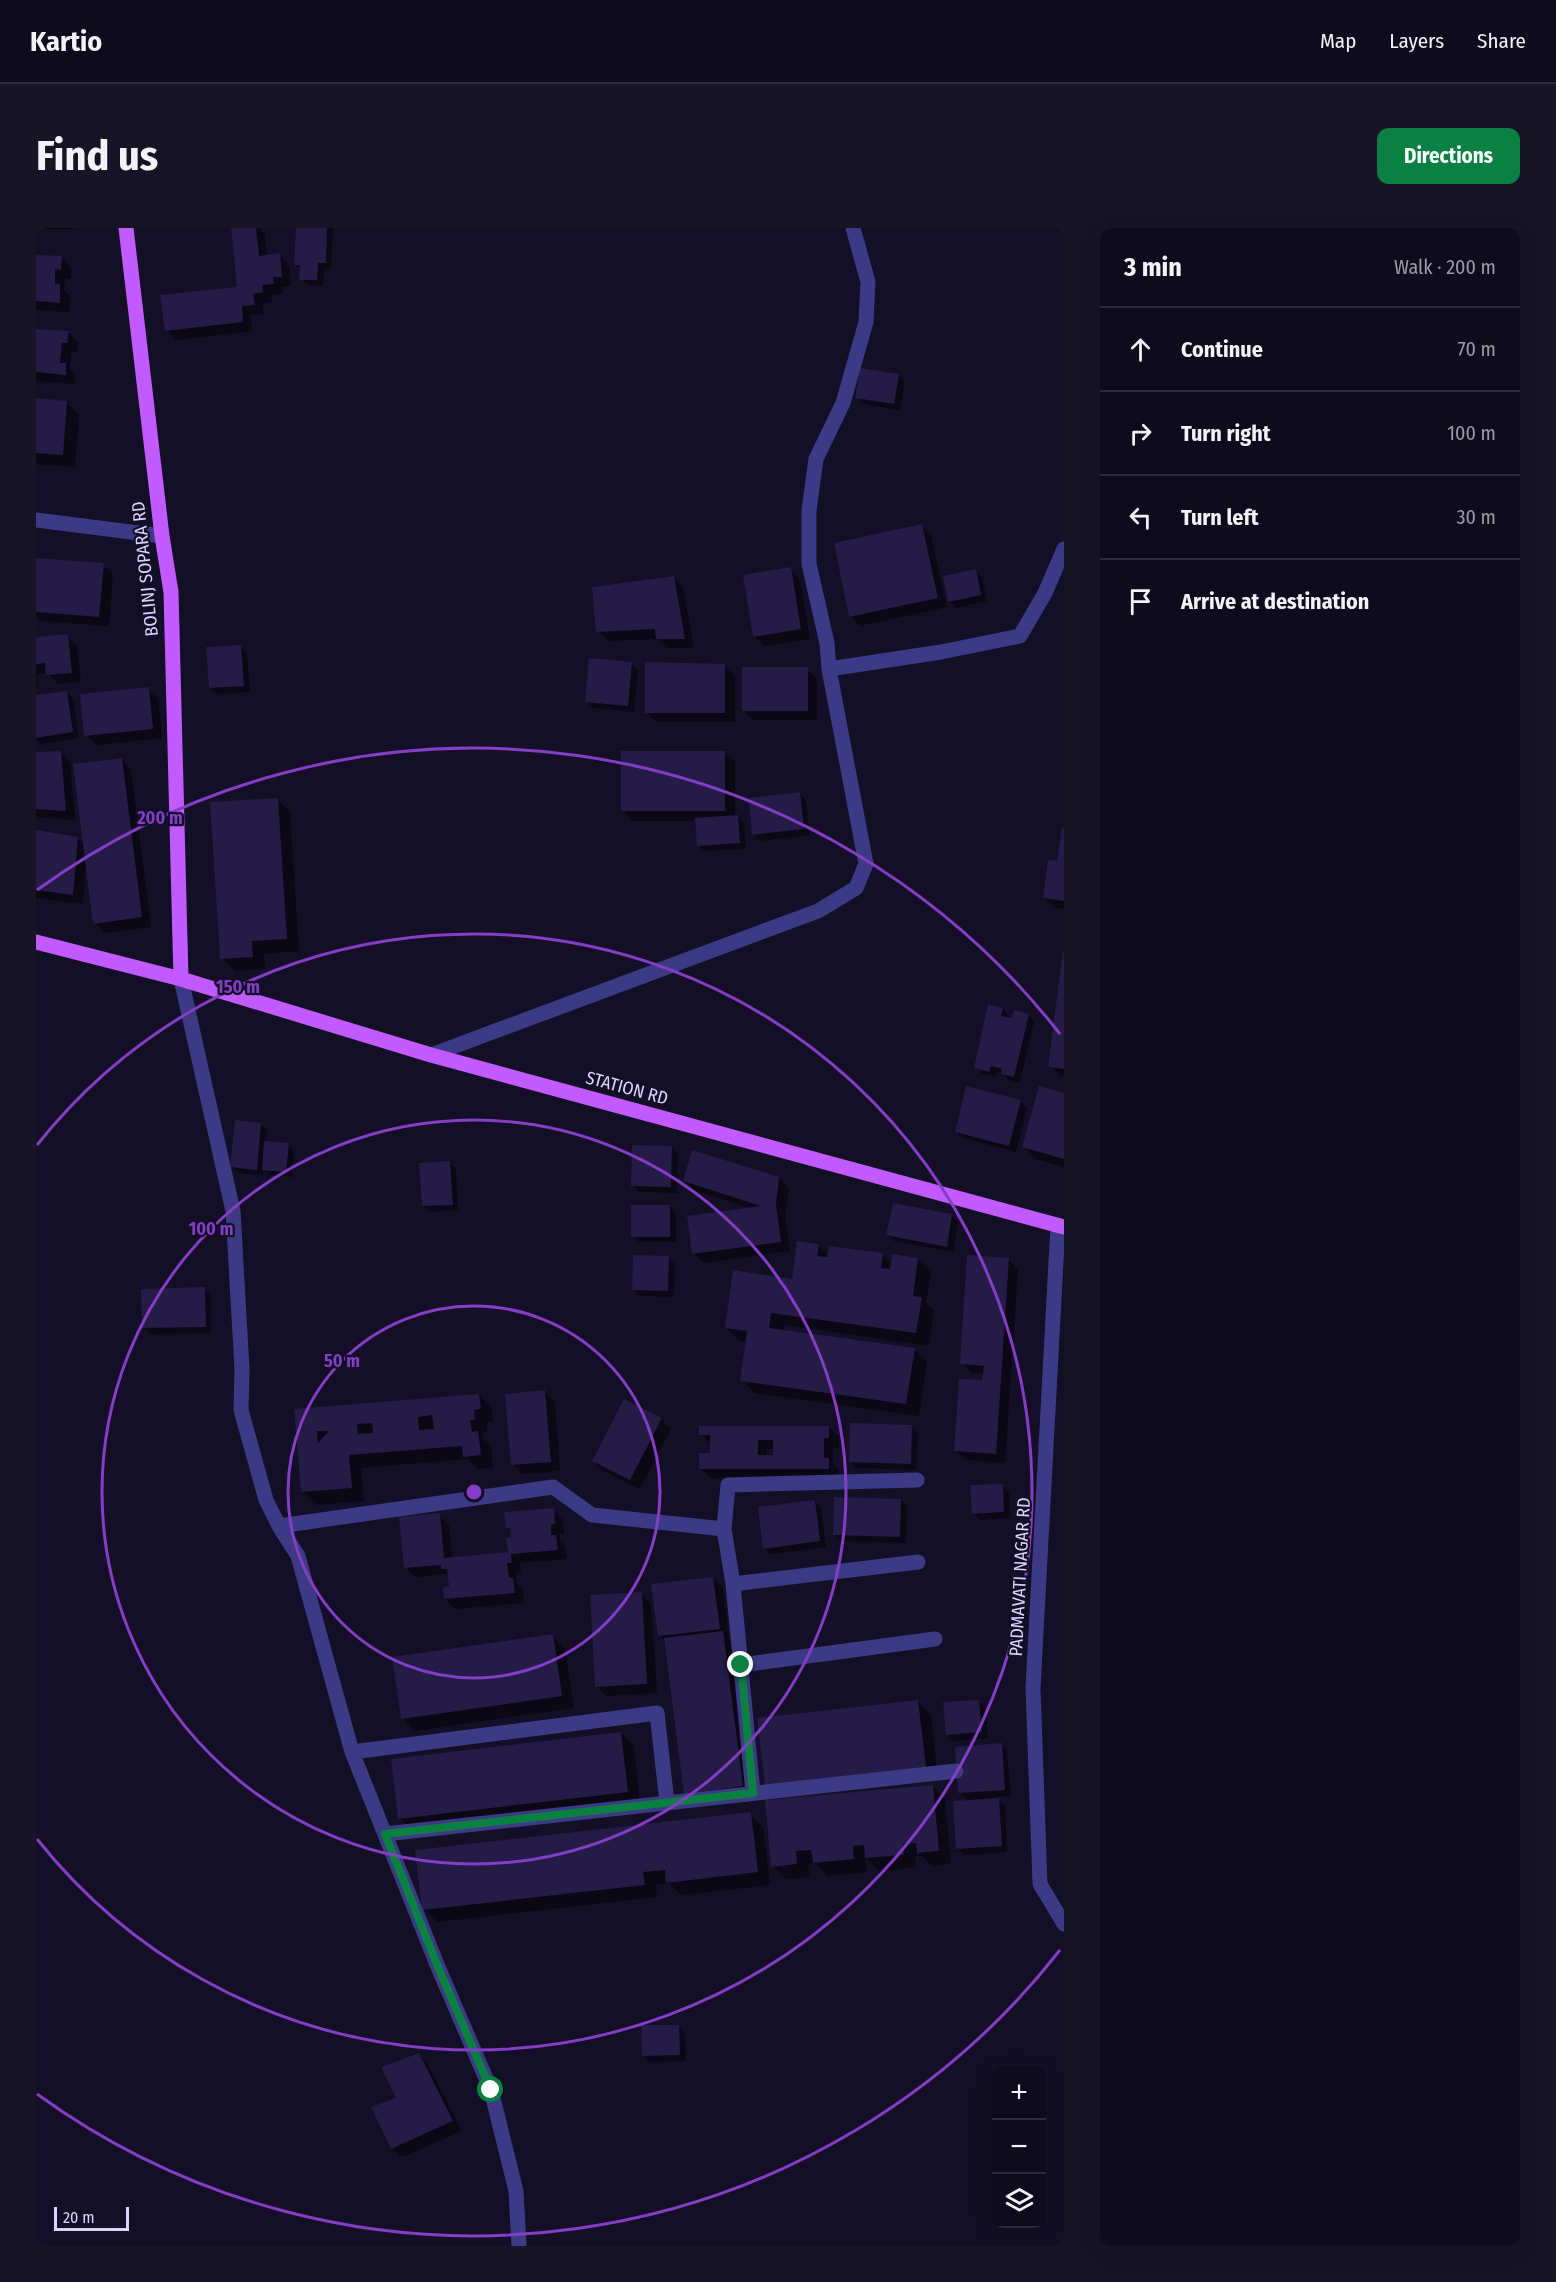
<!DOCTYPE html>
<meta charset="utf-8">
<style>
:root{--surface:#0e0b1c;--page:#171425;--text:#f1f3f6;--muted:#9b9ba3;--line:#2e2b3b;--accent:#0b8043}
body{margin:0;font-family:"Fira Sans Condensed",sans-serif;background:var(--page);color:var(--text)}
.controls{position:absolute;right:18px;bottom:18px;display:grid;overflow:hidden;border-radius:12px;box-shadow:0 6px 24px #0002}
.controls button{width:54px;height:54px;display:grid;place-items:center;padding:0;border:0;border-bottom:2px solid var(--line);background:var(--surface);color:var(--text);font:30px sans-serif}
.scale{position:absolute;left:18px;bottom:15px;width:75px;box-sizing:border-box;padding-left:6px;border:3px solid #d9d4ff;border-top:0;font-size:16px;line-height:21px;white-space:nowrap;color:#d9d4ff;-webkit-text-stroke:4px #130f26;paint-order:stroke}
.stop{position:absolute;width:18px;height:18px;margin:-14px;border:4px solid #0b8043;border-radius:50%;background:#fff}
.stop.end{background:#0b8043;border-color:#fff;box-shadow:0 2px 6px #0008}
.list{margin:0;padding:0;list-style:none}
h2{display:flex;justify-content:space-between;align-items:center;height:78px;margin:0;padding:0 24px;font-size:26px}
h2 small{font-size:20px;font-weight:400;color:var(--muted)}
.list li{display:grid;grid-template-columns:39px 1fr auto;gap:18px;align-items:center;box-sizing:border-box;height:84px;padding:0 24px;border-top:2px solid var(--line)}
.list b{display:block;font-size:22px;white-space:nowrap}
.list em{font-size:20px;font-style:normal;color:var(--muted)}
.icon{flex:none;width:33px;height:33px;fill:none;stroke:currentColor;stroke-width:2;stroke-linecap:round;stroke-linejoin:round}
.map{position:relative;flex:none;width:1028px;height:2018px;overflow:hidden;border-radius:12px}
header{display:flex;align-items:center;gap:36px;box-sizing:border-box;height:84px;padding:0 30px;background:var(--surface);border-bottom:2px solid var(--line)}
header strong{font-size:28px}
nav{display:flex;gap:33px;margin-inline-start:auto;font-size:21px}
.intro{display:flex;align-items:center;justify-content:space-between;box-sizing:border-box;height:144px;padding:0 36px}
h1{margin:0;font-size:42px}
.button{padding:15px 27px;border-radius:12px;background:var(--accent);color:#fff;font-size:21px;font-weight:700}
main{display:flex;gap:36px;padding:0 36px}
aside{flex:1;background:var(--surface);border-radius:12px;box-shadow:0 6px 24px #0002}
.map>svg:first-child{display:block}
.shadow{fill:#0007;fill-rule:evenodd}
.building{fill:#241b47;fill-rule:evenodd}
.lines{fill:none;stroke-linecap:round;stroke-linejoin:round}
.minor{stroke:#3d3a85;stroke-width:15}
.major{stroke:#c25bff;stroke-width:15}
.route{stroke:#0b8043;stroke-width:8}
.ring{fill:none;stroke:#843dc5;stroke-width:3}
.labels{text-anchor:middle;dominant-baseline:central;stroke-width:4.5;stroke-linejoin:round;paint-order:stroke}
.street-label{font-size:18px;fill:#d9d4ff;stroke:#130f26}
.centre{fill:#843dc5;stroke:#130f26;stroke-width:3}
.ring-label{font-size:18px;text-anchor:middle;font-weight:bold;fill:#843dc5;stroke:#130f26;stroke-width:4.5;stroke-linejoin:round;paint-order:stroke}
</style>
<header>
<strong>Kartio</strong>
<nav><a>Map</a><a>Layers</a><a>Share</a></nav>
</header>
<div class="intro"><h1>Find us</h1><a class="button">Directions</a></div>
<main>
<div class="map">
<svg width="1028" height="2018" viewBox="0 0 1028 2018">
<rect width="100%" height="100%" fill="#130f26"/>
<!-- shadow -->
<path class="shadow" d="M 5,0 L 40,0 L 40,1 L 6,1 Z
M 196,0 L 223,0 L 229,6 L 231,28 L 243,27 L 253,37 L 255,58 L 246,59 L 247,65 L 235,67 L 236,74 L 226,75 L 228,86 L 215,87 L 216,103 L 140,112 L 130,102 L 203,60 Z
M 261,0 L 297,0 L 295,41 L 288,41 L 287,58 L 271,57 L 265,51 L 265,42 L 260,36 Z
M 0,28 L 25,30 L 35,39 L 35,51 L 29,50 L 28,62 L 34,68 L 33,84 L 0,82 Z
M 0,102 L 32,104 L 42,114 L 41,124 L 35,124 L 34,141 L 39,147 L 39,156 L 0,153 Z
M 863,148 L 869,154 L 864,182 L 827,176 L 820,169 Z
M 0,172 L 30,174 L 43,187 L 39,239 L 0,236 Z
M 885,298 L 895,308 L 911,379 L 824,398 L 815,388 Z
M 0,331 L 67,337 L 77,346 L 73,398 L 5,393 L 0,387 Z
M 754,341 L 764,351 L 774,411 L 728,418 L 719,409 Z
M 939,343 L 946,349 L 951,373 L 920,380 L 914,374 Z
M 637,349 L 647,359 L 658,420 L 631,420 L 622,411 L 572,413 L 562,403 Z
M 31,408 L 41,418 L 45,454 L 22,456 L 12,445 L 1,446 L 2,458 L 0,458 L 0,411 Z
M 205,419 L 211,425 L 214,464 L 181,466 L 174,460 Z
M 595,435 L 602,442 L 598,484 L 557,480 L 550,473 Z
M 689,438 L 699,448 L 699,494 L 620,494 L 611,484 Z
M 771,441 L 781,451 L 781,492 L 717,492 L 707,482 Z
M 112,461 L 122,471 L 126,510 L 60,517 L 50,507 Z
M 31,464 L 37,471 L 43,510 L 4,516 L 0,512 L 0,469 Z
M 689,524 L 699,534 L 699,589 L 702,589 L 708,595 L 710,621 L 668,623 L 662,617 L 660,593 L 597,593 L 587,583 Z
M 0,525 L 25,525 L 34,535 L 39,592 L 0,589 Z
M 86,531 L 95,541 L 115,699 L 69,705 L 59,695 L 50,638 L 47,676 L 0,670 L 0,604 L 41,610 L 49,618 Z
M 764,566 L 770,572 L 774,607 L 724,613 L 718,606 Z
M 241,571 L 254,584 L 263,723 L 228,726 L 229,741 L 199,743 L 186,730 Z
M 1028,601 L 1028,681 L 1019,680 L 1009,670 L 1023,634 Z
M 1028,723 L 1028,848 L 1024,848 L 1014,838 Z
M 966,781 L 973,788 L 972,791 L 992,787 L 998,793 L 984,854 L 973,852 L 966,845 L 961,844 L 960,849 L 946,846 L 940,839 Z
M 1028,866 L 1028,939 L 1000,931 L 987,918 Z
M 984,874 L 991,880 L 980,924 L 927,910 L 920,904 Z
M 225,896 L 231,903 L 230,914 L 252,916 L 258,923 L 256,949 L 234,947 L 227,941 L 227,947 L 202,945 L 196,939 Z
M 635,920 L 642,926 L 641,965 L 603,964 L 597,957 Z
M 413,935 L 420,941 L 422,982 L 394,984 L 387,978 Z
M 743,950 L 753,960 L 749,987 L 754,1023 L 668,1035 L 658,1025 L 716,981 L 658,962 L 649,952 Z
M 634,978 L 640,985 L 640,1014 L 603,1014 L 597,1008 Z
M 916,988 L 922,994 L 917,1024 L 858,1013 L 852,1007 Z
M 782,1018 L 793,1028 L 847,1027 L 856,1036 L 882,1031 L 895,1044 L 890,1075 L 898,1083 L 893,1118 L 748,1097 L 747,1103 L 878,1121 L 891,1134 L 883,1188 L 719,1165 L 706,1152 L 711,1114 L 703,1113 L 690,1100 L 757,1052 Z
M 632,1030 L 639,1036 L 638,1069 L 604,1068 L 597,1061 Z
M 972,1031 L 982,1041 L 969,1235 L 930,1232 L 920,1223 L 948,1154 L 948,1146 L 936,1145 L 926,1135 Z
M 168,1061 L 175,1067 L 175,1105 L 114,1106 L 108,1100 Z
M 509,1164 L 519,1174 L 524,1243 L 486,1246 L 477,1236 Z
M 443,1167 L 456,1180 L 457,1194 L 451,1194 L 451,1204 L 447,1205 L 447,1210 L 455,1218 L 457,1240 L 442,1241 L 432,1231 L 325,1240 L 328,1273 L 280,1277 L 267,1264 L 260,1183 Z
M 625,1191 L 635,1201 L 604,1261 L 567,1243 L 557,1233 Z
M 875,1198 L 882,1205 L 880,1242 L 821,1240 L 814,1234 Z
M 793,1199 L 803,1209 L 803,1220 L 797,1220 L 797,1236 L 803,1241 L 803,1250 L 675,1250 L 665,1241 L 676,1227 L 675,1216 L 665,1206 ZM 731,1221 L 738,1221 L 738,1228 L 731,1228 Z
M 966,1258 L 973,1264 L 974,1290 L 944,1292 L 937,1285 Z
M 865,1272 L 871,1279 L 870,1315 L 805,1313 L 798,1307 Z
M 779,1273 L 785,1280 L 790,1319 L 735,1326 L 728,1320 Z
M 517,1282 L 527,1292 L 528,1306 L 524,1306 L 524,1313 L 529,1318 L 531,1331 L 484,1335 L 485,1344 L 480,1344 L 481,1356 L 487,1361 L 488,1375 L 419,1381 L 409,1371 L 414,1359 L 412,1346 L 379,1349 L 369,1339 L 403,1287 L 413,1297 L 416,1331 L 473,1326 L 476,1304 L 471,1299 Z
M 677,1350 L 687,1360 L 693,1411 L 699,1417 L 719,1571 L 662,1578 L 630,1414 L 623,1407 Z
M 605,1366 L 615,1376 L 621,1465 L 570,1468 L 561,1458 Z
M 516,1408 L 529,1421 L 538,1480 L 379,1503 L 366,1490 Z
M 943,1473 L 949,1480 L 952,1510 L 918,1513 L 911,1507 Z
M 882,1474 L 895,1487 L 902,1552 L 743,1569 Z
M 585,1505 L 598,1518 L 604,1576 L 377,1603 L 364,1590 Z
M 965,1517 L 971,1523 L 975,1568 L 960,1569 L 969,1578 L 971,1624 L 928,1627 L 921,1620 L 933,1574 L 924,1565 Z
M 896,1558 L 909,1571 L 915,1636 L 896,1638 L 886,1628 L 879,1628 L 880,1639 L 843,1643 L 829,1629 L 831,1644 L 791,1648 L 779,1635 L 772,1636 L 774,1649 L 750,1651 L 737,1638 L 731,1574 Z
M 714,1586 L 727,1599 L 734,1657 L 645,1667 L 633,1655 L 620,1657 L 621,1669 L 401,1694 L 388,1681 Z
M 642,1798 L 649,1805 L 650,1833 L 614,1834 L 607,1827 Z
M 383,1827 L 392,1837 L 426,1903 L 366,1929 L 356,1920 L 362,1871 Z"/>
<!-- building -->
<path class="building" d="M 195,0 L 220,0 L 223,28 L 244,25 L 246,49 L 237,49 L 238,56 L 226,57 L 227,64 L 217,66 L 219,77 L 206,78 L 207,94 L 129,103 L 124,67 L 201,59 Z
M 260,0 L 291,0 L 290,35 L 282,35 L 281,52 L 263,52 L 264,37 L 258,37 Z
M 0,27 L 26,28 L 25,42 L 19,41 L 19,56 L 24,56 L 24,75 L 0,73 Z
M 0,101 L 33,103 L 31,115 L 26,115 L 24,135 L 30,135 L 30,147 L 0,144 Z
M 824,140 L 863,146 L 858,176 L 819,170 Z
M 0,170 L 31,173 L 27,227 L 0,225 Z
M 886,296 L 902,370 L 813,389 L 798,315 Z
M 0,330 L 68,335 L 63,389 L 0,384 Z
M 755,339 L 765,401 L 717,409 L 707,347 Z
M 940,341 L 945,367 L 912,374 L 907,348 Z
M 638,348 L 649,411 L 620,411 L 619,401 L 560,404 L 556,359 Z
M 32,406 L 36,445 L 10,447 L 9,435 L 0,436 L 0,409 Z
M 205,417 L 208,458 L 173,460 L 170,419 Z
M 553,430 L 596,434 L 592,478 L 549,474 Z
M 609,434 L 689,436 L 689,485 L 609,485 Z
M 706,439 L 772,439 L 772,483 L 706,483 Z
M 113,459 L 117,501 L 48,508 L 44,466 Z
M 31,463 L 37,504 L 0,510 L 0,467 Z
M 25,523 L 30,583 L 0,581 L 0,524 Z
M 585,523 L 689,523 L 689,583 L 585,583 Z
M 86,530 L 106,689 L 57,696 L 37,536 Z
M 764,564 L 768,601 L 716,607 L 713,570 Z
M 242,570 L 251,711 L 216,713 L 217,729 L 184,731 L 174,574 Z
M 702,587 L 704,615 L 661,618 L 659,590 Z
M 1026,599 L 1028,599 L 1028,673 L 1007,670 L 1012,632 L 1021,633 Z
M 0,602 L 42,609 L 37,667 L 0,662 Z
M 1027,723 L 1028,723 L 1028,841 L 1012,839 Z
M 952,776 L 967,780 L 965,788 L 976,790 L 978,782 L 993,786 L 978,849 L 965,846 L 966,841 L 955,838 L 953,844 L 938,840 Z
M 930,858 L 985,872 L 973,918 L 919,904 Z
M 1003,858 L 1028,865 L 1028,931 L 986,919 Z
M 199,892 L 225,895 L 221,942 L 194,939 Z
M 228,913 L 253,915 L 250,944 L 226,942 Z
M 596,917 L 636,918 L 635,959 L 595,958 Z
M 656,922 L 743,949 L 740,976 L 745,1014 L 656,1026 L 651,988 L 725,978 L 647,953 Z
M 414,933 L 417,977 L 386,978 L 383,935 Z
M 857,975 L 916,986 L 911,1019 L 850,1007 Z
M 595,977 L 634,977 L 634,1009 L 595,1009 Z
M 761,1013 L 783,1016 L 781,1028 L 791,1029 L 793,1018 L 847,1025 L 845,1040 L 854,1041 L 856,1026 L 882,1030 L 877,1068 L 886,1069 L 880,1105 L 735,1085 L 733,1100 L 879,1120 L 870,1176 L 704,1153 L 711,1103 L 689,1100 L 697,1042 L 756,1051 Z
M 597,1027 L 633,1028 L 632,1063 L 596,1062 Z
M 931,1027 L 973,1030 L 960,1226 L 918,1223 L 923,1151 L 946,1152 L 948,1138 L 924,1136 Z
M 169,1059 L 170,1099 L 106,1100 L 105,1061 Z
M 509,1162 L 515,1234 L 475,1237 L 469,1166 Z
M 443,1166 L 445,1181 L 438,1182 L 439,1192 L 434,1192 L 436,1204 L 442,1203 L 445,1227 L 427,1229 L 426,1218 L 313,1227 L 316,1260 L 265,1264 L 258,1181 ZM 396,1187 L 398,1201 L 383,1202 L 382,1189 ZM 336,1195 L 337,1205 L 322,1206 L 321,1196 ZM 281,1203 L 293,1203 L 282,1215 Z
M 588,1171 L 626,1190 L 594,1252 L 556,1233 Z
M 814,1195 L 876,1197 L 875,1236 L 813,1234 Z
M 663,1198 L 793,1198 L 793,1210 L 788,1210 L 788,1230 L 793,1230 L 793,1241 L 663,1241 L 663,1225 L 674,1225 L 674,1207 L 663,1207 ZM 722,1212 L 737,1212 L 737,1227 L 722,1227 Z
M 967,1256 L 968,1284 L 936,1286 L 934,1257 Z
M 798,1269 L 865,1271 L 864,1309 L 797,1307 Z
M 779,1272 L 784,1313 L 727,1321 L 722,1279 Z
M 518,1280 L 519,1296 L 515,1297 L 515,1307 L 520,1307 L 522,1322 L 475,1326 L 476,1335 L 471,1335 L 473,1350 L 477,1350 L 479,1365 L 408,1371 L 407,1359 L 413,1358 L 411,1341 L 405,1341 L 405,1337 L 368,1340 L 363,1289 L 404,1285 L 408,1330 L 472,1324 L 470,1310 L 475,1310 L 474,1300 L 470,1300 L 468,1284 Z
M 677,1349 L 684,1401 L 622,1408 L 615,1356 Z
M 606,1364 L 611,1456 L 559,1459 L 554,1367 Z
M 687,1403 L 707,1558 L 648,1566 L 628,1410 Z
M 517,1406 L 526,1468 L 365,1491 L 356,1429 Z
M 882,1472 L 890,1539 L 729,1557 L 721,1490 Z
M 943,1472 L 946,1504 L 910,1507 L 907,1474 Z
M 585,1504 L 592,1564 L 362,1591 L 355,1531 Z
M 966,1515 L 969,1562 L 922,1565 L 919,1519 Z
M 897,1557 L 903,1623 L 881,1625 L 880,1615 L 867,1616 L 868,1627 L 829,1630 L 828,1617 L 817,1618 L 818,1631 L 777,1635 L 775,1622 L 760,1623 L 761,1636 L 735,1639 L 729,1572 Z
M 963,1570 L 966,1618 L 920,1621 L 917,1573 Z
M 715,1584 L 722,1644 L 630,1655 L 629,1642 L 607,1644 L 609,1657 L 386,1682 L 379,1622 Z
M 605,1797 L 643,1797 L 644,1827 L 606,1828 Z
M 383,1825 L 417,1893 L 355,1921 L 335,1879 L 360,1870 L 345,1839 Z"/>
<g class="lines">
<!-- minor -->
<path class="minor" d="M 0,292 L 126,308
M 793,441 L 905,424 L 984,408 L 1009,365 L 1028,321
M 145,751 L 197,983 L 206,1141 L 205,1182 L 230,1272 L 243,1298 L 262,1328 L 316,1524 L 402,1739 L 455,1862 L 480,1963 L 483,2018
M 395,827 L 782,683 L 820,660 L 830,636 L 793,441 L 791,415 L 773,336 L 773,282 L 780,231 L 807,175 L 830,94 L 832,54 L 817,0
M 1022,997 L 997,1460 L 1004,1656 L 1028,1696
M 243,1298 L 517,1259 L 556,1287 L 688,1301 L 697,1356 L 717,1565
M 688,1301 L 692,1257 L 881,1252
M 697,1356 L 882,1334
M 705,1437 L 899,1411
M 316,1524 L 621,1485 L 631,1575
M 349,1606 L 920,1543"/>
<!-- major -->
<path class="major" d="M 90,0 L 126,308 L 135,364 L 145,751
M 0,714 L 145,751 L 395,827 L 1028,999"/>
</g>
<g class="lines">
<!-- route -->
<path class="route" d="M 455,1862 L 402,1739 L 349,1606 L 717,1565 L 705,1437"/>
</g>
<!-- distance rings -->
<g class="ring">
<circle cx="438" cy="1264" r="186"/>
<circle cx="438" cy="1264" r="372"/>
<path d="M1 917A558 558 0 1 1 1 1611"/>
<path d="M1024 1722A744 744 0 0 1 1 1866M1 662A744 744 0 0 1 1024 806"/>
</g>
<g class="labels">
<!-- street labels -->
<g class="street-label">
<text transform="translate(109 341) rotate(-96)">BOLINJ SOPARA RD</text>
<text transform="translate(591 860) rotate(15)">STATION RD</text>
<text transform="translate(984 1349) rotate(-87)">PADMAVATI NAGAR RD</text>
</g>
</g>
<circle cx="438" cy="1264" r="9" class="centre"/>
<g class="ring-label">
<text x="124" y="596">200 m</text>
<text x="202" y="765">150 m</text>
<text x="175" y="1007">100 m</text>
<text x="306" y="1139">50 m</text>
</g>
</svg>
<div class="controls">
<button>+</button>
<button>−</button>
<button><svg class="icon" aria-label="layers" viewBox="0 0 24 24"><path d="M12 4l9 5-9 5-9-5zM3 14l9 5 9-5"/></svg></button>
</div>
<div class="scale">20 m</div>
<div class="stop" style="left:455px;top:1862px"></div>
<div class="stop end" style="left:705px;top:1437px"></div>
</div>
<aside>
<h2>3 min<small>Walk · 200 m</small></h2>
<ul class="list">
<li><svg class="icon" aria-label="ahead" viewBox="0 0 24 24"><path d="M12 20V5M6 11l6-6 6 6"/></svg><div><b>Continue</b></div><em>70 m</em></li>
<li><svg class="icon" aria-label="right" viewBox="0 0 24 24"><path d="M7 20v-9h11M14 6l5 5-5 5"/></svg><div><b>Turn right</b></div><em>100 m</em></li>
<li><svg class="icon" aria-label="left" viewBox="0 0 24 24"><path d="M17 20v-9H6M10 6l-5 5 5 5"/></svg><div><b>Turn left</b></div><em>30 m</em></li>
<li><svg class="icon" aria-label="arrive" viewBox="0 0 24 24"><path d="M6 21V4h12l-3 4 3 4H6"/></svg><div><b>Arrive at destination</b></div></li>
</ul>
</aside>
</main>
